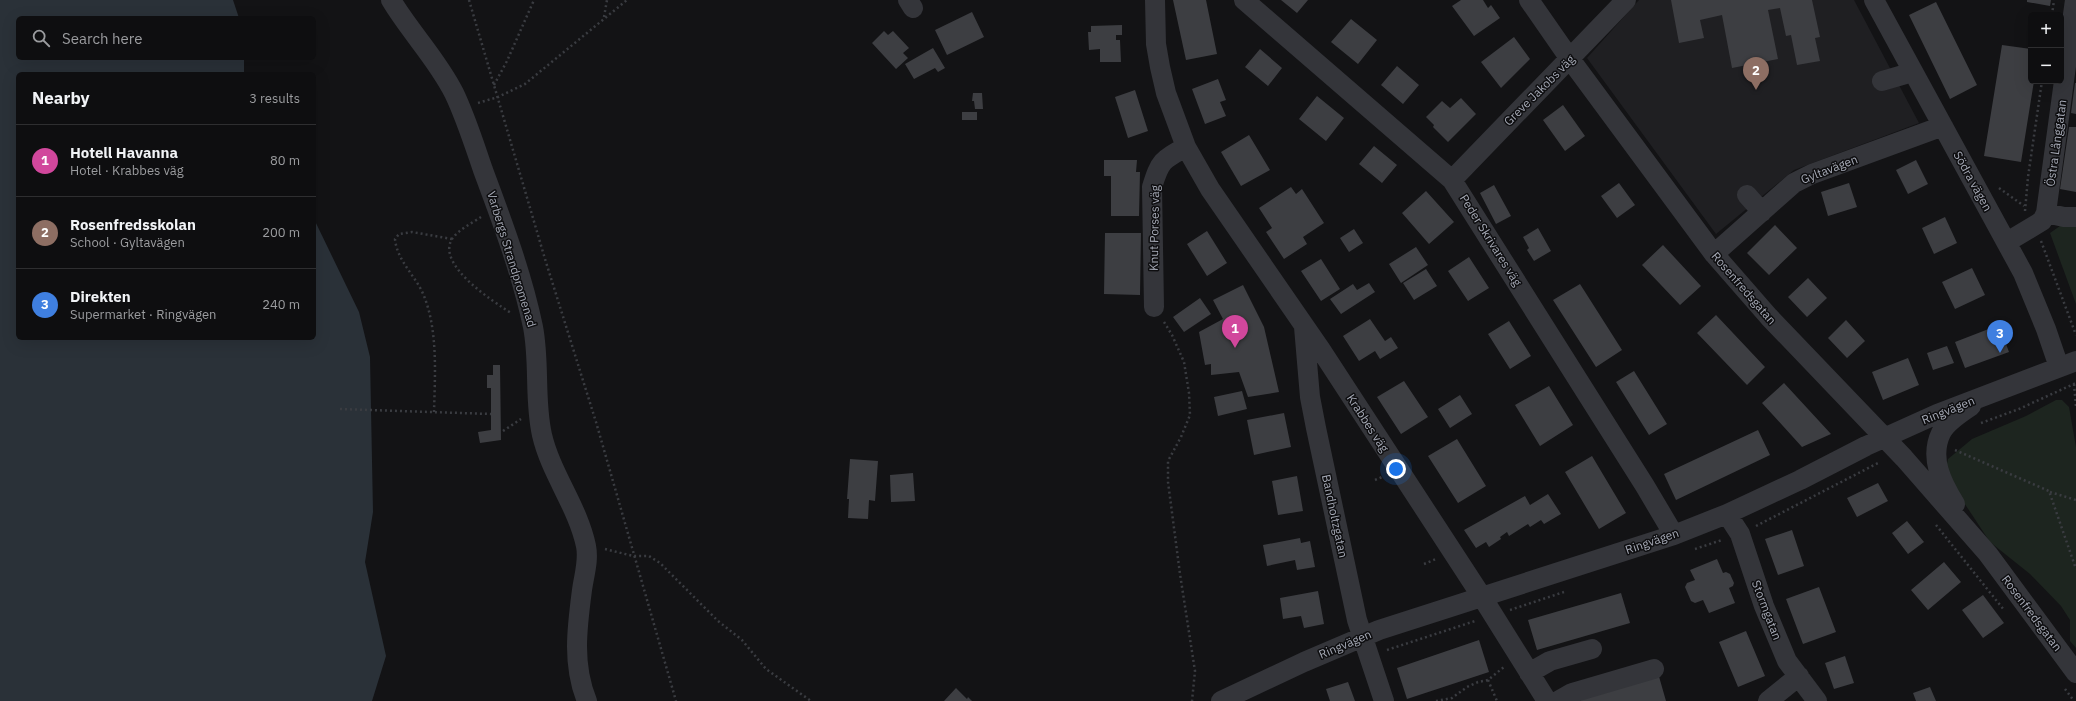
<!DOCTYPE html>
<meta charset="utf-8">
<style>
:root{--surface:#0e0e10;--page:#1c1c1e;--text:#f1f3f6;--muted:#9b9c9f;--line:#2e2e30;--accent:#b45309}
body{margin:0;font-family:"IBM Plex Sans",sans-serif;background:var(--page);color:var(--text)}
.controls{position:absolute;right:12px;top:12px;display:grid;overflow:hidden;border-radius:6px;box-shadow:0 4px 16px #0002}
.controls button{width:36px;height:36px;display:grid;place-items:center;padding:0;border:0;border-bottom:1px solid var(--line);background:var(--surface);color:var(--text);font:20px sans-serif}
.you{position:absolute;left:1396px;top:469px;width:14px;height:14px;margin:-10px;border:3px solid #fff;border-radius:50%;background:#1a73e8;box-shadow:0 0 0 6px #1a73e833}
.badge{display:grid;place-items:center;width:26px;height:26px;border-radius:50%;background:var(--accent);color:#fff;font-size:13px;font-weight:700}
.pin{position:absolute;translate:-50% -33px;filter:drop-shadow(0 1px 2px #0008)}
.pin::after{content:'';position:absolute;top:21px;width:14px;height:12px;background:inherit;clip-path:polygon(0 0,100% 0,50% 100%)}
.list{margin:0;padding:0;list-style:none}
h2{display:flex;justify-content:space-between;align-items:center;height:52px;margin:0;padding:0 16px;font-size:17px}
h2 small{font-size:13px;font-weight:400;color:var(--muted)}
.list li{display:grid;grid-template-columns:26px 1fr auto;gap:12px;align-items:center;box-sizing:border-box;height:72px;padding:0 16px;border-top:1px solid var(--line)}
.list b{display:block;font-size:15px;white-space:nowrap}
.list p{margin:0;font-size:13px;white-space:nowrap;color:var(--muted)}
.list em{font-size:13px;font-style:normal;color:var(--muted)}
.icon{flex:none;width:22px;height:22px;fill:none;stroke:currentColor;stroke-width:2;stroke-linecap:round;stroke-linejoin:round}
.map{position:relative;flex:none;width:2076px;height:701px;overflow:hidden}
.search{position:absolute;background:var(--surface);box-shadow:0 4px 16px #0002;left:16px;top:16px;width:300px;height:44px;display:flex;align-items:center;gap:10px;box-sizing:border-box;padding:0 14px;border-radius:6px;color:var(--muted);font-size:15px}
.panel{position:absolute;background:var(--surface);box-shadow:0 4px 16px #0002;left:16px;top:72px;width:300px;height:268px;border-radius:6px}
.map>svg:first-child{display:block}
.built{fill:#1f1f22}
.green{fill:#1d251f}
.water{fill:#2a3138}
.building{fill:#3d3e42}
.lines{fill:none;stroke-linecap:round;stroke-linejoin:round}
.path{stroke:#3a3c41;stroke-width:2.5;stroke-dasharray:2 3;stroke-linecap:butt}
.minor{stroke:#34353a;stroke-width:20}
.labels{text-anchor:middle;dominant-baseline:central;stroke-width:3;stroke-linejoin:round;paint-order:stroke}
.street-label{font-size:12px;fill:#a5a9b5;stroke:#0e0e10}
</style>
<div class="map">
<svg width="2076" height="701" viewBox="0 0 2076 701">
<rect width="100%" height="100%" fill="#131315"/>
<!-- built -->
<path class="built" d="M 1639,0 L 1854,0 L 1919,123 L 1794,170 L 1716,234 L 1587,58 Z"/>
<!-- green -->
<path class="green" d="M 2060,226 L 2076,226 L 2076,304 L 2050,233 Z
M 2056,400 L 2062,400 L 2069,407 L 2076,447 L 2076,648 L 2070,641 L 2070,620 L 2061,606 L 2030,574 L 1990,542 L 1945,474 L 1948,459 L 1972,439 L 2026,416 Z"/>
<!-- water -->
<path class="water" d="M 0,0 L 233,0 L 239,18 L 18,18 L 18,58 L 244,58 L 244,74 L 18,74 L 18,338 L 314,338 L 314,219 L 359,312 L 370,357 L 373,512 L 365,562 L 386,656 L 372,701 L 0,701 Z"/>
<!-- building -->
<path class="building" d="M 1173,0 L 1206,0 L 1217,54 L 1186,60 Z
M 1281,0 L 1308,0 L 1297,13 Z
M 1461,0 L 1483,0 L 1488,8 L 1491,5 L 1500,18 L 1474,36 L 1452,6 Z
M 1671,0 L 1812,0 L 1820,37 L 1815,38 L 1820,61 L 1797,65 L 1791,35 L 1786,36 L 1780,8 L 1768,10 L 1778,59 L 1732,68 L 1722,15 L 1700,20 L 1704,38 L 1679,43 Z
M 2027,0 L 2051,0 L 2050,6 L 2027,2 Z
M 1936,2 L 1977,85 L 1950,99 L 1909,15 Z
M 972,12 L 984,37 L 947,55 L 935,30 Z
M 1351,19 L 1377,40 L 1358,64 L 1331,42 Z
M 1122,25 L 1122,35 L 1116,35 L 1116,40 L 1120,40 L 1121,62 L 1100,62 L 1100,49 L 1089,50 L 1088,32 L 1091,32 L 1091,26 Z
M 884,31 L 888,35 L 893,31 L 909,48 L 903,53 L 908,58 L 896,69 L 872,43 Z
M 1514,37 L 1530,59 L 1501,88 L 1481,62 Z
M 2002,45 L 2031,49 L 2031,81 L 2034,81 L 2021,162 L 1984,156 Z
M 933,48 L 945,68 L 938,72 L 935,68 L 914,79 L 905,64 Z
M 1260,49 L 1282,68 L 1268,86 L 1245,67 Z
M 1397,66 L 1419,85 L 1403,104 L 1381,85 Z
M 1218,79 L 1226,100 L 1220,102 L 1226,116 L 1205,124 L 1192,89 Z
M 2075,83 L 2076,83 L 2076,114 L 2071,113 Z
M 1135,90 L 1148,131 L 1128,138 L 1115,97 Z
M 973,93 L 982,93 L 983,109 L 975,109 L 974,101 L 972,101 Z
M 1317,96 L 1344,118 L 1326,141 L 1299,119 Z
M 1461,98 L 1476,114 L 1448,142 L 1433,127 L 1434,125 L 1426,117 L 1442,101 L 1450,108 Z
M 1563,105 L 1585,136 L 1565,151 L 1543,120 Z
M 962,112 L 977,112 L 977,120 L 962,120 Z
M 2069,127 L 2076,127 L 2076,192 L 2060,189 Z
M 1249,135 L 1270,170 L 1241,186 L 1221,152 Z
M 1374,146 L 1397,165 L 1382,183 L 1359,164 Z
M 1104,160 L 1137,160 L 1136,172 L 1140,172 L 1139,216 L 1111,216 L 1111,176 L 1104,176 Z
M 1916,160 L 1928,184 L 1908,194 L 1896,170 Z
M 1619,183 L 1635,205 L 1617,218 L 1601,196 Z
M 1849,183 L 1857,207 L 1828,216 L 1821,192 Z
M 1494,185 L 1511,216 L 1496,224 L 1480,193 Z
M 1291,187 L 1296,194 L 1302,189 L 1324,223 L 1303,237 L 1307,244 L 1284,259 L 1266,232 L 1272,228 L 1259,208 Z
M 1426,191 L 1454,222 L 1429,244 L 1402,213 Z
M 1945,217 L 1957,243 L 1934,254 L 1922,228 Z
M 1775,225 L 1797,248 L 1769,275 L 1747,253 Z
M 1538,228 L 1551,251 L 1534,261 L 1527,250 L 1529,248 L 1523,237 Z
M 1354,229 L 1363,243 L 1349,252 L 1340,238 Z
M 1207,231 L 1227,263 L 1207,276 L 1187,244 Z
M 1105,233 L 1141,233 L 1140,295 L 1104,294 Z
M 1663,245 L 1701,286 L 1680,305 L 1642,265 Z
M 1416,247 L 1428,265 L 1401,283 L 1389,264 Z
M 1469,257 L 1489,288 L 1468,301 L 1448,271 Z
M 1321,259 L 1340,289 L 1321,301 L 1301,271 Z
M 1972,268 L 1985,295 L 1955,309 L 1942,282 Z
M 1426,269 L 1437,286 L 1414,300 L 1403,283 Z
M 1808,278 L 1827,298 L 1807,317 L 1788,297 Z
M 1369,283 L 1375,292 L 1341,314 L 1330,299 L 1353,284 L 1357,290 Z
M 1580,284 L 1622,350 L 1596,367 L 1553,300 Z
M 1243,285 L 1264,327 L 1279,392 L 1248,397 L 1239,372 L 1211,375 L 1211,364 L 1205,365 L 1199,332 L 1223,319 L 1213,300 Z
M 1200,298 L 1211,314 L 1184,332 L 1173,317 Z
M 1716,315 L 1765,367 L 1747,385 L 1697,333 Z
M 1370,319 L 1385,341 L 1391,337 L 1398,348 L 1380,359 L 1375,351 L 1359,361 L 1343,336 Z
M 1846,320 L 1865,341 L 1847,358 L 1828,338 Z
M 1509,321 L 1531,356 L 1510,369 L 1488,334 Z
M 1999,325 L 2009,352 L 1965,368 L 1955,342 Z
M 1947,346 L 1954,363 L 1933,370 L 1927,353 Z
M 1908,358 L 1919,385 L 1883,400 L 1872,372 Z
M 493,365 L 500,365 L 501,440 L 480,443 L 478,432 L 491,430 L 491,388 L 487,388 L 487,375 L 493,375 Z
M 1634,371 L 1667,424 L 1649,435 L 1616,382 Z
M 1404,381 L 1428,417 L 1401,434 L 1377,397 Z
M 1784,383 L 1831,434 L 1802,447 L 1762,403 Z
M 1549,386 L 1573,425 L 1540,446 L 1515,405 Z
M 1242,391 L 1247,409 L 1218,416 L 1214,397 Z
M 1460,395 L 1472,414 L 1450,428 L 1438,409 Z
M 1284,413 L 1291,447 L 1254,455 L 1247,420 Z
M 1758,430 L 1770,455 L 1676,500 L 1664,474 Z
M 1457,439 L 1486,486 L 1458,503 L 1428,456 Z
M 1592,456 L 1626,513 L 1599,529 L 1565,472 Z
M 850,459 L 878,461 L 875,501 L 869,500 L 868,519 L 848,518 L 849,499 L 847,499 Z
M 913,473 L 915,501 L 891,502 L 890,475 Z
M 1297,476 L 1303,511 L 1278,515 L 1272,481 Z
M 1878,483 L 1888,501 L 1857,517 L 1847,498 Z
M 1548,494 L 1561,514 L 1544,524 L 1541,520 L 1530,527 L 1528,524 L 1509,536 L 1507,532 L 1500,537 L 1501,539 L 1489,547 L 1486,542 L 1476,548 L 1464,530 L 1525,496 L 1530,505 Z
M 1907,521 L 1924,542 L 1908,554 L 1892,533 Z
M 1792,530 L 1804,566 L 1778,575 L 1765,539 Z
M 1300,538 L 1301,543 L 1310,541 L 1315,567 L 1297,570 L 1295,560 L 1267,566 L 1263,545 Z
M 1717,559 L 1723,573 L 1726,572 L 1730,574 L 1734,583 L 1733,586 L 1729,588 L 1735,603 L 1709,613 L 1703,600 L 1695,603 L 1691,601 L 1685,587 L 1687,583 L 1695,580 L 1690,570 Z
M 1944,562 L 1961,582 L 1928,610 L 1911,590 Z
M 1819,587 L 1836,632 L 1803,644 L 1786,599 Z
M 1318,591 L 1324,624 L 1304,628 L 1301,616 L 1283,619 L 1280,598 Z
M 1621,593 L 1630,623 L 1537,650 L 1528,620 Z
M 1983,595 L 2004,623 L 1983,638 L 1962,610 Z
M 1746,631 L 1765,676 L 1738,687 L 1719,642 Z
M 1479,640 L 1489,672 L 1407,699 L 1397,668 Z
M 1845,656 L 1854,683 L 1834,689 L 1825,663 Z
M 1658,673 L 1666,701 L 1581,701 L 1579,696 Z
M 1348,682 L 1355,701 L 1330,701 L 1326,689 Z
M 1930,687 L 1936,701 L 1916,701 L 1913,693 Z
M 956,688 L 967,699 L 968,697 L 972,701 L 944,701 Z"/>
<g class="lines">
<!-- path -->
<path class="path" d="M 469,0 L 545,259 L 596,422 L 676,701
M 2052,15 L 2054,0
M 604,17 L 607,0
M 494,85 L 507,61 L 534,0
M 478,103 L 498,97 L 525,84 L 627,0
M 1999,188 L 2024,206
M 2025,211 L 2028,177 L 2042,81
M 481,217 C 472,223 458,230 452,239 C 436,265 494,302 511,313
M 2041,241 L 2076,335
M 1164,322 L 1172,335 L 1184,362 L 1189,393 L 1190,415 L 1181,437 L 1168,461 L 1168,482 L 1180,574 L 1195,671 L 1192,701
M 2074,384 L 2076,407
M 340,409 L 491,414
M 434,412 C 435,375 438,331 424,296 C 416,276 397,261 395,239 L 399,234 L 412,232 L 452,239
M 1981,423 L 2019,409 L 2076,383
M 503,431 L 521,419
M 1955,450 L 2049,491 L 2076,569
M 1375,480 L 1382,477
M 2050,492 L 2076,500
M 1936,525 L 2004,610
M 1756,526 L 1878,463
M 605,549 L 633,556 L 649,556 L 660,563 L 718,621 L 742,640 L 766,669 L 811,701
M 1695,549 L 1722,540
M 1424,564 L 1436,559
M 1510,610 L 1564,592
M 1387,650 L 1475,621
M 1488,680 L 1497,701
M 2065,689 L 2074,701
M 1436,701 L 1452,698 L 1467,687 L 1478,682 L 1488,680 L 1504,667"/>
<!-- minor -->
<path class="minor" d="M 391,0 C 410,32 437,59 454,93 C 466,118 474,144 483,170 C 502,221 522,274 533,327 C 540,363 534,400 542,435 C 551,474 578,507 586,546 C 589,561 584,575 582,590 C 577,628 572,665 587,701
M 908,0 L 913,8
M 1155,0 L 1156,44 L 1160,67 L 1166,93 L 1186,147 L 1210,189 L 1321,350 L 1482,597 L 1547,701
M 1244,0 L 1452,180 L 1645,486 L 1674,535
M 1529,0 L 1570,59 L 1714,254 L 1769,317 L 1904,458 L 1988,554 L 2076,673
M 1874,0 L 2023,273 L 2046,329 L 2059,367
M 1882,81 L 1913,72
M 1452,180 L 1626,0
M 1747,195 L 1762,212
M 2046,213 L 2064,217 L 2076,217
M 2007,242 L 2042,221 L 2046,213 L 2075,0
M 1714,254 L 1794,183 L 1812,174 L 1943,126
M 1154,307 L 1152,187 C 1160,161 1162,160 1186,147
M 1304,327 L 1310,397 L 1316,428 L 1357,620 L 1384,701
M 1955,504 C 1942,483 1929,458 1941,433 C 1946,422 1961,413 1971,406
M 1727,514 L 1740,534 L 1764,606 L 1787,661 L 1817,701
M 1529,673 L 1550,661 L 1592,649
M 1221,701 L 1304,662 L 1379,630 L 1674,535 L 1727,514 L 1800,480 L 1866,446 L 1937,414 L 2076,361
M 1558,701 L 1572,693 L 1654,669
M 1768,701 L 1799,676"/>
</g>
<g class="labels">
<!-- street labels -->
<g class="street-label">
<text transform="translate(1539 90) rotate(-45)">Greve Jakobs väg</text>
<text transform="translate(2056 143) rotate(-82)">Östra Långgatan</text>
<text transform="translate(1829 169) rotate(-21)">Gyltavägen</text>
<text transform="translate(1973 181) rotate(61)">Södra vägen</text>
<text transform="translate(1154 228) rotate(-89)">Knut Porses väg</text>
<text transform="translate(1491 240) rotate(58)">Peder Skrivares väg</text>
<text transform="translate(512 259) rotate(73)">Varbergs Strandpromenad</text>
<text transform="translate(1744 288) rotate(49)">Rosenfredsgatan</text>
<text transform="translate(1948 410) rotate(-22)">Ringvägen</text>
<text transform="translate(1368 423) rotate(57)">Krabbes väg</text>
<text transform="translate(1335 516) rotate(78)">Bandholtzgatan</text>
<text transform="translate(1652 541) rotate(-19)">Ringvägen</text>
<text transform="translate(1767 610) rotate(69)">Stormgatan</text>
<text transform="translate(2032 613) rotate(53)">Rosenfredsgatan</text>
<text transform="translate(1345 644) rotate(-23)">Ringvägen</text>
</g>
</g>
</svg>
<div class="controls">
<button>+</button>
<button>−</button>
</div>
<div class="you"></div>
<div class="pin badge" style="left:1235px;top:348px;background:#d1479c">1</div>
<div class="pin badge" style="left:1756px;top:90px;background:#8d6e63">2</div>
<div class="pin badge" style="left:2000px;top:353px;background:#3f7fe0">3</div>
<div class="search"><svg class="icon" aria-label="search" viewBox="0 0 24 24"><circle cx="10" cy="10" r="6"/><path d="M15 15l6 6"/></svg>Search here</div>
<section class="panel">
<h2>Nearby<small>3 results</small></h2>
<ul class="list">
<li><span class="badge" style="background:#d1479c">1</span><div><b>Hotell Havanna</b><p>Hotel · Krabbes väg</p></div><em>80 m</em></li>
<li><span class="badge" style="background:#8d6e63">2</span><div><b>Rosenfredsskolan</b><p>School · Gyltavägen</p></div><em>200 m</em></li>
<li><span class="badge" style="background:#3f7fe0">3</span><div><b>Direkten</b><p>Supermarket · Ringvägen</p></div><em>240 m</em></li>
</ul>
</section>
</div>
